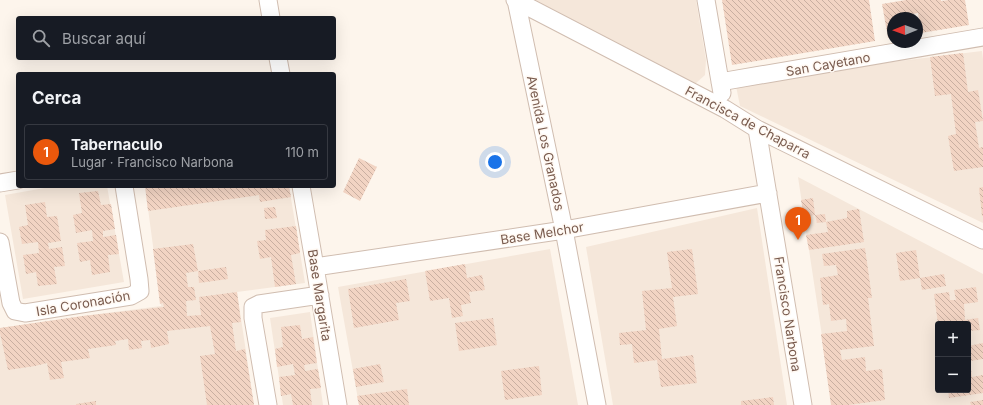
<!DOCTYPE html>
<html lang="es">
<meta charset="utf-8">
<style>
:root{--surface:#171b24;--page:#20242c;--text:#f1f3f6;--muted:#9ea1a6;--line:#363941;--accent:#ea580c}
body{margin:0;font-family:Inter,sans-serif;background:var(--page);color:var(--text)}
.controls{position:absolute;right:12px;bottom:12px;display:grid;overflow:hidden;border-radius:4px;box-shadow:0 4px 16px #0002}
.controls button{width:36px;height:36px;display:grid;place-items:center;padding:0;border:0;border-bottom:1px solid var(--line);background:var(--surface);color:var(--text);font:20px sans-serif}
.compass{position:absolute;left:887px;top:12px;width:36px;height:36px;border-radius:50%;background:var(--surface);box-shadow:0 4px 16px #0002;rotate:269deg}
.you{position:absolute;left:495px;top:162px;width:14px;height:14px;margin:-10px;border:3px solid #fff;border-radius:50%;background:#1a73e8;box-shadow:0 0 0 6px #1a73e833}
.badge{display:grid;place-items:center;width:26px;height:26px;border-radius:50%;background:var(--accent);color:#fff;font-size:13px;font-weight:700}
.pin{position:absolute;translate:-50% -33px;filter:drop-shadow(0 1px 2px #0008)}
.pin::after{content:'';position:absolute;top:21px;width:14px;height:12px;background:inherit;clip-path:polygon(0 0,100% 0,50% 100%)}
.list{margin:0;padding:0;list-style:none}
h2{display:flex;justify-content:space-between;align-items:center;height:52px;margin:0;padding:0 16px;font-size:17px}
h2 small{font-size:13px;font-weight:400;color:var(--muted)}
.list li{display:grid;grid-template-columns:26px 1fr auto;gap:12px;align-items:center;box-sizing:border-box;height:56px;margin:0 8px 8px;padding:0 8px;border:1px solid var(--line);border-radius:4px}
.list b{display:block;font-size:15px;white-space:nowrap}
.list p{margin:0;font-size:13px;white-space:nowrap;color:var(--muted)}
.list em{font-size:13px;font-style:normal;color:var(--muted)}
.icon{flex:none;width:22px;height:22px;fill:none;stroke:currentColor;stroke-width:2;stroke-linecap:round;stroke-linejoin:round}
.map{position:relative;flex:none;width:983px;height:405px;overflow:hidden}
.search{position:absolute;background:var(--surface);box-shadow:0 4px 16px #0002;left:16px;top:16px;width:320px;height:44px;display:flex;align-items:center;gap:10px;box-sizing:border-box;padding:0 14px;border-radius:4px;color:var(--muted);font-size:15px}
.panel{position:absolute;background:var(--surface);box-shadow:0 4px 16px #0002;left:16px;top:72px;width:320px;height:116px;border-radius:4px}
.map>svg:first-child{display:block}
.residential{fill:#f5e7da;fill-rule:evenodd}
.building{fill:url(#building-back-hatch)}
.lines{fill:none;stroke-linecap:round;stroke-linejoin:round}
.minor-casing{stroke:#d0bdb0;stroke-width:19}
.minor{stroke:#fff;stroke-width:17}
.labels{text-anchor:middle;dominant-baseline:central;stroke-width:3;stroke-linejoin:round;paint-order:stroke}
.street-label{font-size:13px;fill:#795b4e;stroke:#fff9f3}
</style>
<div class="map">
<svg width="983" height="405" viewBox="0 0 983 405">
<defs>
<pattern id="building-back-hatch" width="6" height="6" patternUnits="userSpaceOnUse"><rect width="6" height="6" fill="#f2d4c3"/><path d="M-1 5l2 2M0 0l6 6M5-1l2 2" fill="none" stroke="#c9afa1"/></pattern>
</defs>
<rect width="100%" height="100%" fill="#fdf5ec"/>
<!-- residential -->
<path class="residential" d="M 531,0 L 696,0 L 706,60 L 705,75 L 695,84 Z
M 982,51 L 983,59 L 983,223 L 740,106 L 735,81 Z
M 798,177 L 983,274 L 983,405 L 831,405 L 830,389 ZM 938,324 L 968,324 L 968,390 L 938,390 Z
M 56,186 L 107,186 L 124,282 L 23,299 L 5,195 Z
M 145,186 L 289,186 L 305,283 L 237,292 L 254,405 L 0,405 L 0,328 L 83,316 L 161,306 Z
M 757,208 L 787,405 L 613,405 L 586,247 Z
M 550,249 L 578,405 L 359,405 L 338,287 Z
M 310,312 L 323,405 L 283,405 L 270,318 Z"/>
<!-- building -->
<path class="building" d="M 722,0 L 869,0 L 875,41 L 732,65 Z
M 906,0 L 941,0 L 941,1 L 949,0 L 965,0 L 969,25 L 921,33 L 918,13 L 895,17 L 896,18 L 893,18 L 893,38 L 888,38 L 882,4 Z
M 963,53 L 968,92 L 978,90 L 983,121 L 975,122 L 979,148 L 983,147 L 983,167 L 954,171 L 948,136 L 956,134 L 951,94 L 935,96 L 930,57 Z
M 359,158 L 377,167 L 360,201 L 343,192 Z
M 145,186 L 275,186 L 275,187 L 289,186 L 291,197 L 260,202 L 259,195 L 148,211 Z
M 983,187 L 983,216 L 982,216 L 979,188 Z
M 98,191 L 101,205 L 111,204 L 115,229 L 103,231 L 103,237 L 116,235 L 119,254 L 108,255 L 110,272 L 92,275 L 90,260 L 80,262 L 77,243 L 93,241 L 92,230 L 76,233 L 73,215 L 82,213 L 79,193 Z
M 813,198 L 815,215 L 825,214 L 826,222 L 817,223 L 815,215 L 804,217 L 801,200 Z
M 45,202 L 47,217 L 57,216 L 61,241 L 48,243 L 49,249 L 62,247 L 65,266 L 54,267 L 57,284 L 38,286 L 36,272 L 26,274 L 23,255 L 39,253 L 38,242 L 22,244 L 19,227 L 28,225 L 25,205 Z
M 275,207 L 277,218 L 265,219 L 264,208 Z
M 859,209 L 864,242 L 809,250 L 806,235 L 828,232 L 826,222 L 847,218 L 847,211 Z
M 296,226 L 300,253 L 291,255 L 296,284 L 275,287 L 271,257 L 260,259 L 257,241 L 266,240 L 265,230 Z
M 193,244 L 198,271 L 226,267 L 228,279 L 199,283 L 198,271 L 186,273 L 188,287 L 194,287 L 196,300 L 186,301 L 187,316 L 201,315 L 199,297 L 237,292 L 241,322 L 232,323 L 236,351 L 245,349 L 254,405 L 207,405 L 200,356 L 215,354 L 210,326 L 167,331 L 169,344 L 151,348 L 150,340 L 141,341 L 142,348 L 129,350 L 128,339 L 115,341 L 116,345 L 88,349 L 90,358 L 61,362 L 64,378 L 50,380 L 47,363 L 35,366 L 8,370 L 0,333 L 0,328 L 83,316 L 164,307 L 163,303 L 160,304 L 153,249 Z
M 865,248 L 872,298 L 868,298 L 874,346 L 840,350 L 842,360 L 865,357 L 866,371 L 882,369 L 885,400 L 848,405 L 831,405 L 821,334 L 847,331 L 846,319 L 831,321 L 829,304 L 823,305 L 820,278 L 838,275 L 836,265 L 824,266 L 822,254 Z
M 692,249 L 698,294 L 673,297 L 677,326 L 659,329 L 662,359 L 693,355 L 697,383 L 661,387 L 657,360 L 634,363 L 632,344 L 620,345 L 619,333 L 646,330 L 642,291 L 672,288 L 667,252 Z
M 916,250 L 920,278 L 900,281 L 896,253 Z
M 465,264 L 467,278 L 482,275 L 485,290 L 469,292 L 471,303 L 461,305 L 463,316 L 452,318 L 449,298 L 430,301 L 425,271 Z
M 944,274 L 946,286 L 922,290 L 920,278 Z
M 406,279 L 410,301 L 396,303 L 399,320 L 354,328 L 348,289 Z
M 976,287 L 978,302 L 964,304 L 965,320 L 978,318 L 980,330 L 968,331 L 968,324 L 938,324 L 934,294 L 949,292 L 950,300 L 956,300 L 954,290 Z
M 493,318 L 497,345 L 459,351 L 455,323 Z
M 300,325 L 302,339 L 313,337 L 317,363 L 304,365 L 305,371 L 318,369 L 321,388 L 310,389 L 312,405 L 293,405 L 291,394 L 281,396 L 279,377 L 295,375 L 293,364 L 277,367 L 275,349 L 283,347 L 281,327 Z
M 983,343 L 983,359 L 970,361 L 972,377 L 983,375 L 983,393 L 949,398 L 948,390 L 968,390 L 968,346 Z
M 380,364 L 384,382 L 356,387 L 353,369 Z
M 539,366 L 542,395 L 505,400 L 501,371 Z
M 407,389 L 409,405 L 359,405 L 357,396 Z
M 773,397 L 774,405 L 741,405 L 741,401 Z
M 983,400 L 983,405 L 971,405 L 970,402 Z
M 96,401 L 96,405 L 76,405 L 76,404 Z"/>
<g class="lines">
<!-- minor casing -->
<g class="minor-casing">
<path id="minor" d="M 268,0 L 271,18
M 515,0 L 725,109 L 757,129 L 983,240
M 516,0 L 564,230 L 597,405
M 706,0 L 722,93
M 278,58 L 281,74
M 720,82 L 983,37
M 757,129 L 803,405
M 0,183 L 18,180
M 301,186 L 315,267 L 338,405
M 0,242 L 11,303 L 15,311 L 25,313 L 131,296 L 140,291 L 139,279 L 124,186
M 315,267 L 564,230 L 768,193
M 268,405 L 253,318 L 253,307 L 259,304 L 320,295"/>
</g>
<!-- minor -->
<use href="#minor" class="minor"/>
</g>
<g class="labels">
<!-- street labels -->
<g class="street-label">
<text transform="translate(828 64) rotate(-10)">San Cayetano</text>
<text transform="translate(748 122) rotate(28)">Francisca de Chaparra</text>
<text transform="translate(546 143) rotate(78)">Avenida Los Granados</text>
<text transform="translate(542 233) rotate(-9)">Base Melchor</text>
<text transform="translate(320 295) rotate(81)">Base Margarita</text>
<text transform="translate(83 303) rotate(-10)">Isla Coronación</text>
<text transform="translate(788 314) rotate(81)">Francisco Narbona</text>
</g>
</g>
</svg>
<div class="controls">
<button>+</button>
<button>−</button>
</div>
<svg class="compass" viewBox="-18 -18 36 36"><path d="M0-13l5 13h-10z" fill="#e53935"/><path d="M0 13l5-13h-10z" fill="#9ea1a6"/></svg>
<div class="you"></div>
<div class="pin badge" style="left:798px;top:240px">1</div>
<div class="search"><svg class="icon" aria-label="search" viewBox="0 0 24 24"><circle cx="10" cy="10" r="6"/><path d="M15 15l6 6"/></svg>Buscar aquí</div>
<section class="panel">
<h2>Cerca<small></small></h2>
<ul class="list">
<li><span class="badge">1</span><div><b>Tabernaculo</b><p>Lugar · Francisco Narbona</p></div><em>110 m</em></li>
</ul>
</section>
</div>
